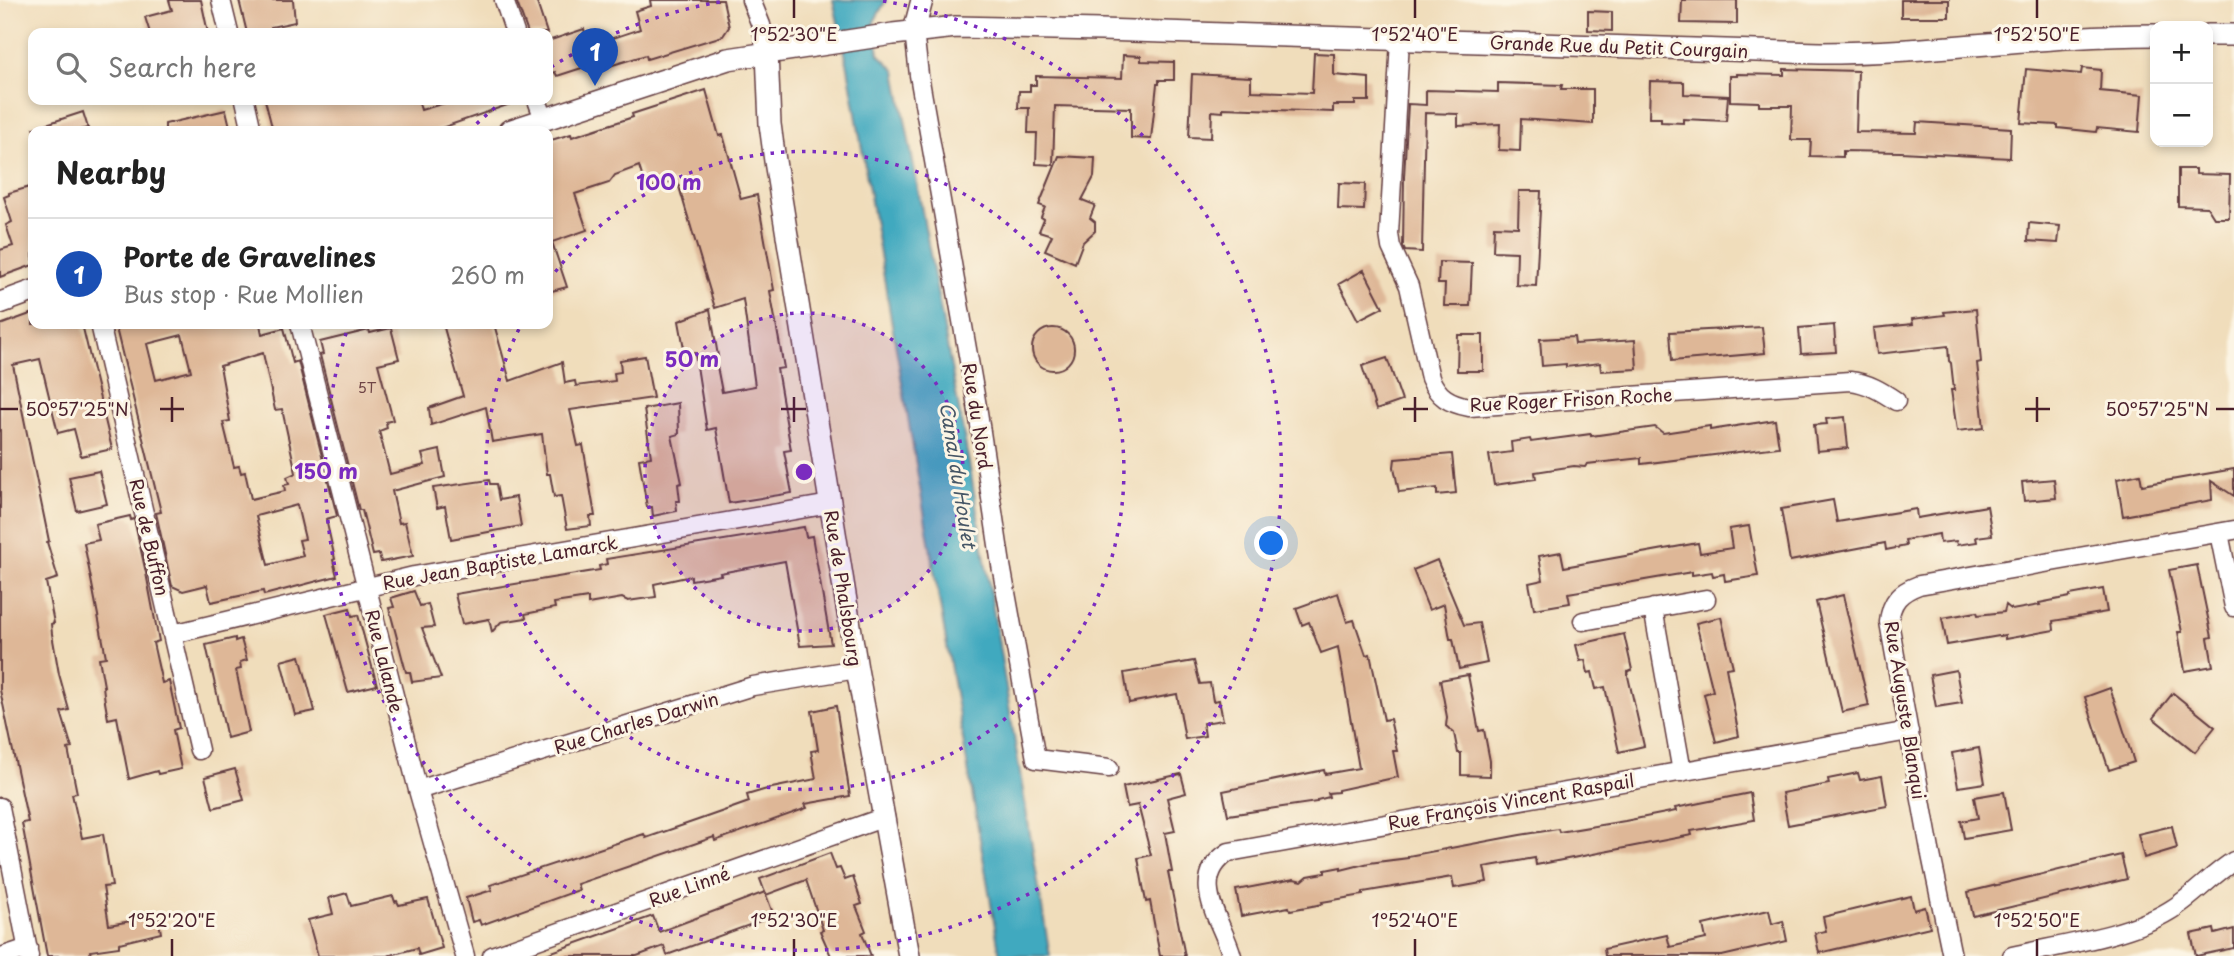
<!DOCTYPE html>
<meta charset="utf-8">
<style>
:root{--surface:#fff;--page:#f2f2f2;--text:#222;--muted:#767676;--line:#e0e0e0;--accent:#2563eb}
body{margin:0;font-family:"Playpen Sans",sans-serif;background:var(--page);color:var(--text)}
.controls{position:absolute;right:21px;top:21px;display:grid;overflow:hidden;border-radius:14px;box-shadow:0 4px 10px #0003}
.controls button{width:63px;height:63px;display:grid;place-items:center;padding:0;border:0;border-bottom:2px solid var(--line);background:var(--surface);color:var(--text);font:35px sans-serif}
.you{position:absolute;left:1272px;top:544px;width:24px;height:24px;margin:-18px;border:5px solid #fff;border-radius:50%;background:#1a73e8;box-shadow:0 0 0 10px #1a73e833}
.badge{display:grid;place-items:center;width:46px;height:46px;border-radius:50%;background:var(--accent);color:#fff;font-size:23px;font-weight:700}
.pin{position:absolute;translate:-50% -58px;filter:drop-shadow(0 2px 4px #0008)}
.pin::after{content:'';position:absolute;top:37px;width:24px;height:21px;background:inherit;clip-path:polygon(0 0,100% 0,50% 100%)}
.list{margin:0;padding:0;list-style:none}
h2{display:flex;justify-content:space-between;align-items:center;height:91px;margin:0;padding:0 28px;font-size:30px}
h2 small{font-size:23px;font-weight:400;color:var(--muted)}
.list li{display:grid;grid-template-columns:46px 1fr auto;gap:21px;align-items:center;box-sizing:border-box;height:112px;padding:0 28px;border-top:2px solid var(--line)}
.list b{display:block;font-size:26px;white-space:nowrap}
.list p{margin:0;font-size:23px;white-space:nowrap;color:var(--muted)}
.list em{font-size:23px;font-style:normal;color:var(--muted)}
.icon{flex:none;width:38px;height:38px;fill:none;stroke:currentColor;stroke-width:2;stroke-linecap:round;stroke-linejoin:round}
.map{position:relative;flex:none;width:2234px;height:956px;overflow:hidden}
.search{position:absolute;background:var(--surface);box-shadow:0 4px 10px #0003;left:28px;top:28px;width:525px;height:77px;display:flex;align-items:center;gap:18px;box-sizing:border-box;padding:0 24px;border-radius:14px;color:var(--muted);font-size:26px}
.panel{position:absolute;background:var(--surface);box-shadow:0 4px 10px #0003;left:28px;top:126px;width:525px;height:203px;border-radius:14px}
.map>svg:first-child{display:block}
.water{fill:#3fa9bf;stroke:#446475;stroke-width:2}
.building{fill:#deb797;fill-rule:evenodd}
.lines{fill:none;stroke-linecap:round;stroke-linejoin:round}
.minor-casing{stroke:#633c41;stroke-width:21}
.tertiary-casing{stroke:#633c41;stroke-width:24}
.minor{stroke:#fff;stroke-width:18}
.tertiary{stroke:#fff;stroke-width:21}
.ticks{fill:none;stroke:#4a1f2b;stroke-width:2.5}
.ring{fill:none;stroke:#7b2cbf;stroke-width:3.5;stroke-dasharray:3.5 7}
.labels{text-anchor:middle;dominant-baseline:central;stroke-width:6;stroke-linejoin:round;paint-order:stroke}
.number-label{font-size:14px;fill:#6f4546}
.street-label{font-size:18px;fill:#4a1f2b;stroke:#fcf5e5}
.water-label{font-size:19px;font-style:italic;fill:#465666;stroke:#fcf5e5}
.ticks-label{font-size:18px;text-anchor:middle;fill:#4a1f2b;stroke:#fcf5e5;stroke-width:6;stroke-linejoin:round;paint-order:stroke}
.centre{fill:#7b2cbf;stroke:#fcf5e5;stroke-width:3.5}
.ring-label{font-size:21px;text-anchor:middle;font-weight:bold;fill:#7b2cbf;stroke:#fcf5e5;stroke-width:6;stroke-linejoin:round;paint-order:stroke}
</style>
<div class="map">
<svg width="2234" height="956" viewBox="0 0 2234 956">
<rect width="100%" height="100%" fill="#fcf5e5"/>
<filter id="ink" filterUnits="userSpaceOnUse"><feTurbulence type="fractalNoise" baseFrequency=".0143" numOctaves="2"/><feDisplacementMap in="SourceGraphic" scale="14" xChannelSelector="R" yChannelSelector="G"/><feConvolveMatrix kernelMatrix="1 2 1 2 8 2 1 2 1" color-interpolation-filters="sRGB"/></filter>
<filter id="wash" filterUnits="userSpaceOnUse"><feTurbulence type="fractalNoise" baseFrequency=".00686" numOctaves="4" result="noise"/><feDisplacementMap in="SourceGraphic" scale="28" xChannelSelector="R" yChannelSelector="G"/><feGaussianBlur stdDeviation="1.57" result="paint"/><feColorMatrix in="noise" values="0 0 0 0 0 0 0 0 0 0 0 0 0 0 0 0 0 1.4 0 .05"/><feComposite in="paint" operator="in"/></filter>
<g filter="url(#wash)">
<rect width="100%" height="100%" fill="#f0ddbb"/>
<!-- water -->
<path class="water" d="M 833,0 L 886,0 L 874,22 L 879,54 L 896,71 L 971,474 L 1050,956 L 1000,956 L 848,67 Z"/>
<g id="blocks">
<!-- building -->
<path class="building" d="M 169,0 L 201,0 L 208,33 L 150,33 L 145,17 L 172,10 Z
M 239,0 L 293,0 L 295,22 L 271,27 L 273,33 L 247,33 Z
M 516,0 L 536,0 L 547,33 L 528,33 Z
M 650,0 L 723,0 L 729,27 L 723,36 L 647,59 L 646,55 L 596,70 L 594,64 L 557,76 L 555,72 L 548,74 L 548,41 L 584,29 L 589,46 L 640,29 L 635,11 L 651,6 Z
M 1682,0 L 1737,0 L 1737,24 L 1681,23 Z
M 1901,0 L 1949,0 L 1949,17 L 1901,17 Z
M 1588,11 L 1612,12 L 1612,31 L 1588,30 Z
M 1314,53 L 1334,54 L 1334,75 L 1369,78 L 1369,101 L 1355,101 L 1355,105 L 1333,105 L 1333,112 L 1223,108 L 1223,112 L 1212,111 L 1211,138 L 1189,137 L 1192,74 L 1251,77 L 1251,91 L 1312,93 Z
M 1123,55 L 1141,56 L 1141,61 L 1174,62 L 1174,80 L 1159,80 L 1159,84 L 1157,84 L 1151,139 L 1131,138 L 1131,108 L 1055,106 L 1053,165 L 1036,164 L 1037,133 L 1028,133 L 1029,108 L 1018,108 L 1019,91 L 1030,91 L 1030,85 L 1036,85 L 1036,76 L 1122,78 Z
M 2082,68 L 2101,70 L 2100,91 L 2142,95 L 2139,132 L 2097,128 L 2096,132 L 2058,128 L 2058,125 L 2021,123 L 2026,69 L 2081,74 Z
M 1784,69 L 1858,71 L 1856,132 L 1916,133 L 1917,122 L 2011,128 L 2010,158 L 1901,152 L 1843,151 L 1843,157 L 1810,156 L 1811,140 L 1791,140 L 1792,106 L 1759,106 L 1759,102 L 1730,101 L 1730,76 L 1737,76 L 1737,74 L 1784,75 Z
M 1650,81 L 1684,82 L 1684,94 L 1728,96 L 1726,121 L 1683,119 L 1683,123 L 1661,122 L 1661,118 L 1649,118 Z
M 1498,83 L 1562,85 L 1561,89 L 1593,89 L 1593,124 L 1521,119 L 1520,151 L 1499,150 L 1500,124 L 1458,126 L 1458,114 L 1425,113 L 1422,252 L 1405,251 L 1403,246 L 1404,177 L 1408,104 L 1426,105 L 1426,90 L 1498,92 Z
M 706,90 L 719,136 L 723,135 L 741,199 L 757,195 L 774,290 L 770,291 L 784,368 L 777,369 L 791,450 L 784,451 L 792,493 L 729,503 L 716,428 L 707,430 L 695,353 L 685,354 L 679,321 L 710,309 L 718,356 L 715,356 L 722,392 L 755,386 L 743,299 L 715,308 L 677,180 L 646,189 L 639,166 L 615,175 L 609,183 L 575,194 L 587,230 L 552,242 L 567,287 L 548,292 L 548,141 L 571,134 L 572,137 L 587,132 L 633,117 L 632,114 Z
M 265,100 L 418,100 L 421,110 L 455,100 L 515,100 L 516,102 L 433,131 L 273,131 Z
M 226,110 L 231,131 L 165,131 L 165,124 Z
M 83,112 L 88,128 L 75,131 L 35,131 L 34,128 Z
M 1059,156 L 1095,158 L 1094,177 L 1082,200 L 1095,205 L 1090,218 L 1095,222 L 1095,231 L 1083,242 L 1075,263 L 1045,250 L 1052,235 L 1039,231 L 1044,219 L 1041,217 L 1045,207 L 1039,205 Z
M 2178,169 L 2196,169 L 2196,174 L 2230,175 L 2229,218 L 2214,218 L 2207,207 L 2178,206 Z
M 1339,183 L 1365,184 L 1364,210 L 1338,209 Z
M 33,186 L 33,265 L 0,277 L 0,250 L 13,246 L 6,225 L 12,222 L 4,197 L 9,195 L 9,193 Z
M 1519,191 L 1541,191 L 1536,286 L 1516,285 L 1517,252 L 1493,251 L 1494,226 L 1518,227 Z
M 2029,223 L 2060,226 L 2058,243 L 2028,241 Z
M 1439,262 L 1472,263 L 1470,306 L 1444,306 L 1445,284 L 1438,284 Z
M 1364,270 L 1383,307 L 1358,320 L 1339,284 Z
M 1976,309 L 1981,362 L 1977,363 L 1984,428 L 1957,431 L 1951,390 L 1954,390 L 1951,363 L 1949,361 L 1948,346 L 1877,354 L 1874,328 L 1913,324 L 1912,319 L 1945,315 L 1944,312 Z
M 33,313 L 33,324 L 82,324 L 112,449 L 81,456 L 74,429 L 58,433 L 40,359 L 13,365 L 49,541 L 47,542 L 58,578 L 46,582 L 54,623 L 51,624 L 52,634 L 59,674 L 69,710 L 61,712 L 72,748 L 68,749 L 77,793 L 72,794 L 82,838 L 103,834 L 112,886 L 103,887 L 109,925 L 158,916 L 161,933 L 119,943 L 119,947 L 90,951 L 91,956 L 47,956 L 22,823 L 28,822 L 0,690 L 0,325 Z
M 115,324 L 260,324 L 262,334 L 284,328 L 293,363 L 298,361 L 337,516 L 326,519 L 335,559 L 333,560 L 337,576 L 264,595 L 263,591 L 211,602 L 207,585 L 183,591 L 172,586 L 156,513 L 161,512 ZM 182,335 L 191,371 L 156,380 L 147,344 ZM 263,353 L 275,410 L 282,409 L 296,473 L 287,477 L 289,484 L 284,485 L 285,491 L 251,499 L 245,472 L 241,473 L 239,466 L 234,467 L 223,422 L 230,421 L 220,366 ZM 297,505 L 305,539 L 299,540 L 303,556 L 268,565 L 256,516 Z
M 443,324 L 494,324 L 510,381 L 562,362 L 565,383 L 575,381 L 576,386 L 615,381 L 614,373 L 621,372 L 620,360 L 645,356 L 653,398 L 570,410 L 578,446 L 583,445 L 595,516 L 590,516 L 591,526 L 567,529 L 561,496 L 554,497 L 550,474 L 547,474 L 542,434 L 492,442 L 486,407 L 431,425 L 429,408 L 463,396 Z
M 1834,325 L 1836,352 L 1801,354 L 1799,328 Z
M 1762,327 L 1765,353 L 1672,361 L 1670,332 Z
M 391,328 L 399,359 L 378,364 L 393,420 L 386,422 L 387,428 L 379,431 L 390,474 L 425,465 L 422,454 L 440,450 L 445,477 L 392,491 L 399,523 L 405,522 L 413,556 L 381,562 L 379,554 L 373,555 L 362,510 L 359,510 L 320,355 L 323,354 L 320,342 L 369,330 L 370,333 Z
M1032 349a21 21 0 1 1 42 0a21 21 0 1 1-42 0Z
M 1458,335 L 1483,335 L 1483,371 L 1457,371 Z
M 1574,337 L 1575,344 L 1635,340 L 1637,369 L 1601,371 L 1600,363 L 1566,367 L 1566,364 L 1542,366 L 1540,339 Z
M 1387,358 L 1402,401 L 1376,410 L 1362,366 Z
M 678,403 L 679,434 L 672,436 L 682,483 L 678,484 L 680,501 L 676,501 L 677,511 L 653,516 L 652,507 L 647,507 L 639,459 L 651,457 L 644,409 Z
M 1845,417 L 1848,448 L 1817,451 L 1814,425 L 1827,424 L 1826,419 Z
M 1775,420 L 1779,447 L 1641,464 L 1641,458 L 1587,464 L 1585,467 L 1574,466 L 1535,472 L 1536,479 L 1494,485 L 1489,455 L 1512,452 L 1511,442 L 1530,439 L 1531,442 L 1591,434 L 1591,436 L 1655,427 L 1663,433 L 1710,426 L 1710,430 Z
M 1452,454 L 1456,493 L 1437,495 L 1437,488 L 1399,492 L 1394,467 L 1395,459 Z
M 2234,469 L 2234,496 L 2211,481 L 2212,500 L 2123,516 L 2117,479 L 2140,474 L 2142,485 Z
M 99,471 L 107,504 L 77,511 L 69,477 Z
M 2054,479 L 2056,498 L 2024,501 L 2022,482 Z
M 489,480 L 490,484 L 496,484 L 499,500 L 516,497 L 521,526 L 451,539 L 445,506 L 437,508 L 433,488 Z
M 1833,500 L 1837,522 L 1916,509 L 1917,518 L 1987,506 L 1992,535 L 1976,537 L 1977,542 L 1957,545 L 1956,541 L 1940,543 L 1939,534 L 1905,540 L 1906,546 L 1886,550 L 1885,543 L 1790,561 L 1781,509 Z
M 130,516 L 131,520 L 134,519 L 146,573 L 159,641 L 153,643 L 162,683 L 169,681 L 179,728 L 173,730 L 181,769 L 158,774 L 157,771 L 129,779 L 117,717 L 108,719 L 105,702 L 103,686 L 104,686 L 99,658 L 106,657 L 84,543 L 99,540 L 95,524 Z
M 1749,526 L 1758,576 L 1725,581 L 1724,574 L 1713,576 L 1712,572 L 1692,575 L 1692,572 L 1568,593 L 1570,603 L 1534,609 L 1529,583 L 1543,580 L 1539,556 L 1561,552 L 1564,567 L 1698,543 L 1700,553 L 1732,548 L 1729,529 Z
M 804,527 L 806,537 L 812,536 L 831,644 L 800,646 L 785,561 L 720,573 L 721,575 L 691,580 L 691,576 L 654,584 L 656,597 L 628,601 L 622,598 L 588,604 L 588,598 L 554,603 L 555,608 L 525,614 L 526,618 L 501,622 L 492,632 L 489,619 L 462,624 L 455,594 L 600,570 L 599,566 L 607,564 L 606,559 Z
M 1437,560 L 1464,625 L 1479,623 L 1487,663 L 1459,669 L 1453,639 L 1450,639 L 1444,604 L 1429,610 L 1413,570 Z
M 2197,565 L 2212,637 L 2208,638 L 2213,666 L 2185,671 L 2178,632 L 2182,632 L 2169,570 Z
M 2103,589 L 2107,612 L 2053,621 L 2054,630 L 2005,639 L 2005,635 L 1947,645 L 1942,618 L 1977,612 L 1978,615 L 2004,612 L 2006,605 L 2012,610 L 2040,605 L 2039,603 L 2070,597 L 2070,595 Z
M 414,591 L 420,606 L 428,604 L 434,627 L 422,628 L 441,678 L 412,682 L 410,672 L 406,672 L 389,608 L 394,607 L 391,598 Z
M 1338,593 L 1347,622 L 1354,620 L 1366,655 L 1370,654 L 1384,720 L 1390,719 L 1397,751 L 1393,751 L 1398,777 L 1338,790 L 1338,792 L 1328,793 L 1329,797 L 1317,800 L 1317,802 L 1228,815 L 1223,791 L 1324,770 L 1325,774 L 1359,768 L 1338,647 L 1321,653 L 1309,622 L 1302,625 L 1296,608 Z
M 1843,595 L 1869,706 L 1842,712 L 1816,602 Z
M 350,608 L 352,616 L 358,615 L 377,685 L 348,692 L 326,614 Z
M 1721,617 L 1733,667 L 1726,668 L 1739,736 L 1716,742 L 1704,694 L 1713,691 L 1696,623 Z
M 1624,634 L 1632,670 L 1627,672 L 1644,746 L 1619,752 L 1605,687 L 1596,689 L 1592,672 L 1588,673 L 1585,660 L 1580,661 L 1576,645 Z
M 235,638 L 235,641 L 241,639 L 247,660 L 240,662 L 241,669 L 236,670 L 249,732 L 227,738 L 206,645 Z
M 300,656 L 315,711 L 295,715 L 281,661 Z
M 1194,661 L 1200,684 L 1210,683 L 1213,701 L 1219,700 L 1223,720 L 1203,723 L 1205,736 L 1185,739 L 1177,694 L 1129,703 L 1124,673 Z
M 1956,670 L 1962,703 L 1936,707 L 1930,675 Z
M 1468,675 L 1479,731 L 1484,730 L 1490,761 L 1490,776 L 1461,775 L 1461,753 L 1458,753 L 1454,733 L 1446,726 L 1447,717 L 1440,680 Z
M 2110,688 L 2134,762 L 2109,770 L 2085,697 Z
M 2173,693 L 2215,727 L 2195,752 L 2153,718 Z
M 836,706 L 850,796 L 805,804 L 807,808 L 715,841 L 714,837 L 577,884 L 579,890 L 481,925 L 479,920 L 472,922 L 466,898 L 492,890 L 490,885 L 644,834 L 646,838 L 698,820 L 749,802 L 747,795 L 767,789 L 816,779 L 811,751 L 818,750 L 812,711 Z
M 1979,748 L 1985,783 L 1958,787 L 1952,753 Z
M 235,769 L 244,800 L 213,808 L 205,777 Z
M 1858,773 L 1860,780 L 1882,776 L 1887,806 L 1788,825 L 1782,793 L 1829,784 L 1828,779 Z
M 1181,774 L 1186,793 L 1167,798 L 1175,831 L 1165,833 L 1172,872 L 1168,872 L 1185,956 L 1160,956 L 1150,901 L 1146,902 L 1138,858 L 1151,855 L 1138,805 L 1127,807 L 1123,787 Z
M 2004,792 L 2011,830 L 1964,838 L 1961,821 L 1978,818 L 1974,797 Z
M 1750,793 L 1754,820 L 1691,831 L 1692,835 L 1536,865 L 1535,858 L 1484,867 L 1487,882 L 1454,888 L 1452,877 L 1363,892 L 1363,895 L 1322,902 L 1323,904 L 1290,910 L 1289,907 L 1241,916 L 1236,890 L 1294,879 L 1302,881 L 1308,876 L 1325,873 L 1325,870 L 1341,867 L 1341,870 L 1369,863 L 1408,858 L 1408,856 L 1520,835 L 1558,829 L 1559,832 L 1625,821 L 1676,811 L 1675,808 Z
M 2172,826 L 2177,848 L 2144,858 L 2138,834 Z
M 830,853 L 836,869 L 840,868 L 845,880 L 853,877 L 862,904 L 856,906 L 866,931 L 862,933 L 871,956 L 831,956 L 820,931 L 823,930 L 806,880 L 766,895 L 760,879 Z
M 2121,855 L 2127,879 L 1973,916 L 1968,892 Z
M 765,892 L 774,916 L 667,955 L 664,946 L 637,956 L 547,956 L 546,954 L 653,916 L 659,932 Z
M 347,893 L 351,906 L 393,896 L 395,902 L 397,901 L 399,905 L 428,899 L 442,948 L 419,955 L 417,948 L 387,956 L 318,956 L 308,920 L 333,914 L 329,898 Z
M 1911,896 L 1914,910 L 1925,907 L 1930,927 L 1819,953 L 1815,933 L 1826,931 L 1823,917 Z
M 1769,910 L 1772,924 L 1783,921 L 1787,941 L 1722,956 L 1605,956 L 1604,949 L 1667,935 L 1670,947 L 1706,939 L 1703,925 Z
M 2214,929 L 2215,934 L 2234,929 L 2234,948 L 2196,956 L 2191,934 Z"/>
</g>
</g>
<g filter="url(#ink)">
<use href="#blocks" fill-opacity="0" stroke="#633c41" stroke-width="2"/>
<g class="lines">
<!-- minor casing -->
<g class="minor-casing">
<path id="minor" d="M 221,0 L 229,33
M 504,0 L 515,33
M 751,0 L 761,25 L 767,52
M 914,31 L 919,75 L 978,412 L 1001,565 L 1036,759 L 1109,768
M 1400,40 L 1389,234 L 1391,247 L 1409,286 L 1430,378 C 1438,397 1449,403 1469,407 L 1850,381 C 1868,383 1881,391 1896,401
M 245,100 L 252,131
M 537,100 L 544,119
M 100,324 L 199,750
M 300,324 L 418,790 L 465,956
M 2219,533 L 2234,607
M 1653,608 L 1682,772
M 1583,621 L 1706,599
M 173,634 L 414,576 L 830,504
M 418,790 L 753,686 L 857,669
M 0,807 L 29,956
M 4,956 L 28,948
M 492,956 L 885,817
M 1232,956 C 1223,922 1186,879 1229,852 L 1909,731
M 1952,956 L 1930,850 L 1889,622 C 1891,601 1900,592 1919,585 L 2234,530
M 2012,956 C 2060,945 2128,936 2169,911 C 2193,897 2211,875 2234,861"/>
</g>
<!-- tertiary casing -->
<g class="tertiary-casing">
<path id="tertiary" d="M 914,31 L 922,0
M 2208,35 L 2234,35
M 767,52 L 770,124 L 775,161 L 857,669 L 909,956
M 509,131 L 728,59 L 893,34 L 956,27 L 1101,30 L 1820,53 C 1932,53 2043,35 2155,35
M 0,303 L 33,291"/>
</g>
<!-- minor -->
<use href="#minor" class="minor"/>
<!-- tertiary -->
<use href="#tertiary" class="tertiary"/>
</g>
</g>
<!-- ticks -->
<path class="ticks" d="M 794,0 L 794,18M 1415,0 L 1415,18M 2037,0 L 2037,18M 172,397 L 172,422M 794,397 L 794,422M 1415,397 L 1415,422M 2037,397 L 2037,422M 0,409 L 18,409M 160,409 L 184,409M 781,409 L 806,409M 1403,409 L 1428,409M 2025,409 L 2050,409M 2216,409 L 2234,409M 172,939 L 172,956M 794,939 L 794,956M 1415,939 L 1415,956M 2037,939 L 2037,956"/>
<!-- distance rings -->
<circle cx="804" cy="472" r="159" fill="#7b2cbf" fill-opacity=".12"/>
<g class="ring">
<circle cx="804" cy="472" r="159"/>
<path d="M549 280A319 319 0 1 1 521 325"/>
<path d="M469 131A478 478 0 0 1 503 101M551 67A478 478 0 0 1 725 1M883 1A478 478 0 1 1 349 324"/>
</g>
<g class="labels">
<!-- number labels -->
<g class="number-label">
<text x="367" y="387">5T</text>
</g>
<!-- street labels -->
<g class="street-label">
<text transform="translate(1619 46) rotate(2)">Grande Rue du Petit Courgain</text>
<text transform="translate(1571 399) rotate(-3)">Rue Roger Frison Roche</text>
<text transform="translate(978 416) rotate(81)">Rue du Nord</text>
<text transform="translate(150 537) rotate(77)">Rue de Buffon</text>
<text transform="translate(500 562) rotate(-10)">Rue Jean Baptiste Lamarck</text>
<text transform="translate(844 588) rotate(81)">Rue de Phalsbourg</text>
<text transform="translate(385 661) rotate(76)">Rue Lalande</text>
<text transform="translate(1906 710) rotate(81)">Rue Auguste Blanqui</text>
<text transform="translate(636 722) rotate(-17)">Rue Charles Darwin</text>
<text transform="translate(1511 801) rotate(-10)">Rue François Vincent Raspail</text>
<text transform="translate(689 886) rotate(-20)">Rue Linné</text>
</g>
<!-- water labels -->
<g class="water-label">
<text transform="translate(959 475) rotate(81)">Canal du Houlet</text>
</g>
</g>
<g class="ticks-label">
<text x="794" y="41">1°52'30"E</text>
<text x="1415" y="41">1°52'40"E</text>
<text x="2037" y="41">1°52'50"E</text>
<text x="77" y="416">50°57'25"N</text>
<text x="2157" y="416">50°57'25"N</text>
<text x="172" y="927">1°52'20"E</text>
<text x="794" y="927">1°52'30"E</text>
<text x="1415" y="927">1°52'40"E</text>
<text x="2037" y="927">1°52'50"E</text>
</g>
<circle cx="804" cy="472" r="10" class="centre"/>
<g class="ring-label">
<text x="669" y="190">100 m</text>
<text x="692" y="367">50 m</text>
<text x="326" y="479">150 m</text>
</g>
</svg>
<div class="controls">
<button>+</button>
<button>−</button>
</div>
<div class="you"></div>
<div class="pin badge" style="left:595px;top:86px;background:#1a4fb4">1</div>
<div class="search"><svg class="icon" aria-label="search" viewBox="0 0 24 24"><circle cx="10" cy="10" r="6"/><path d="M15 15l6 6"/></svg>Search here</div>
<section class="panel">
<h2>Nearby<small></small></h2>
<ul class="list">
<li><span class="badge" style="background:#1a4fb4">1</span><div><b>Porte de Gravelines</b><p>Bus stop · Rue Mollien</p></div><em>260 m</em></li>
</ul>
</section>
</div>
